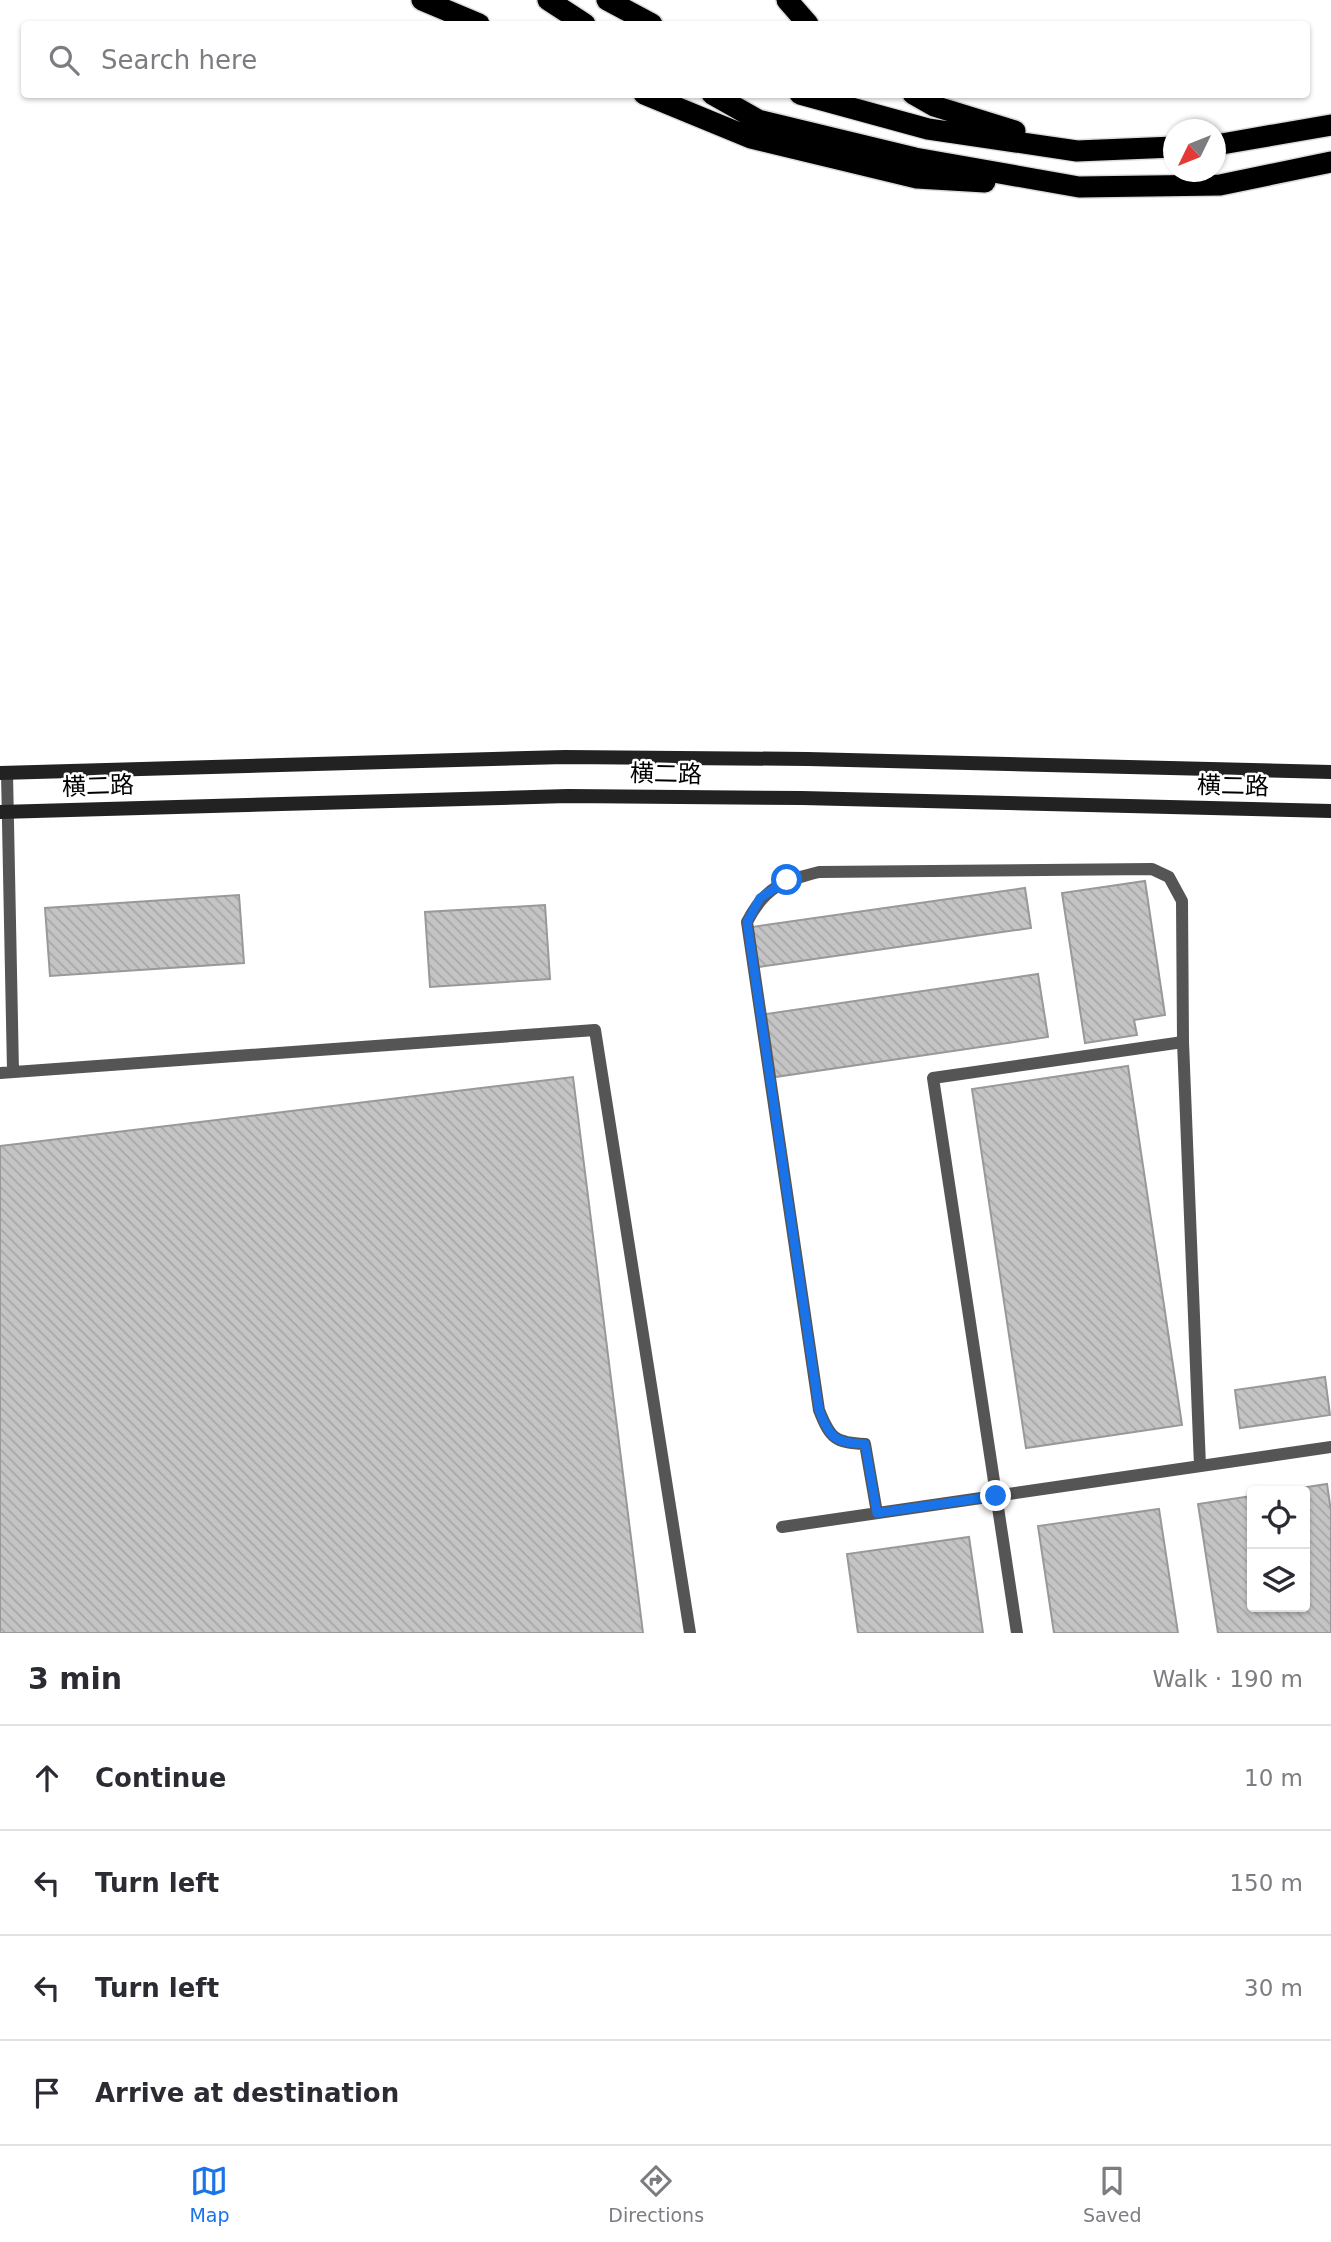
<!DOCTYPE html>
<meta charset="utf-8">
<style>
:root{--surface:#fff;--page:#f7f7f7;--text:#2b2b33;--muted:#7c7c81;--line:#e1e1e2;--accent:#1a73e8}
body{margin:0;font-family:"DejaVu Sans","Noto Sans SC",sans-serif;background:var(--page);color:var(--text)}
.controls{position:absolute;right:21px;bottom:21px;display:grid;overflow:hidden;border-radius:7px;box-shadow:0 2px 5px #0004}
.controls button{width:63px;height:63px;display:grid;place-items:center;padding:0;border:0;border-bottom:2px solid var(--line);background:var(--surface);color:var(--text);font:35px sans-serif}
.compass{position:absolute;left:1163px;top:119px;width:63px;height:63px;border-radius:50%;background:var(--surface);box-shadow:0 2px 5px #0004;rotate:227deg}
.stop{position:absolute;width:21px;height:21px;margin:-16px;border:5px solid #1a73e8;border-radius:50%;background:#fff}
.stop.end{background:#1a73e8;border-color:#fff;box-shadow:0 2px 7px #0008}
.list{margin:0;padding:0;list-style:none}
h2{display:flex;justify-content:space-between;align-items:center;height:91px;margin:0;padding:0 28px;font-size:30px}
h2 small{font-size:23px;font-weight:400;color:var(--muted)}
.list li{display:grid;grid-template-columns:46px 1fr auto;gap:21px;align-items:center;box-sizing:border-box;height:105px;padding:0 28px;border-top:2px solid var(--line)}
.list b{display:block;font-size:26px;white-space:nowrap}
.list em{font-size:23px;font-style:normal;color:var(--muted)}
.icon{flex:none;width:38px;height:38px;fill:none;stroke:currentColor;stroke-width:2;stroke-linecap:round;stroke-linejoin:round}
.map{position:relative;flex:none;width:1331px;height:1633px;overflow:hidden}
.search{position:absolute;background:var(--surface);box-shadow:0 2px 5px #0004;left:21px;right:21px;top:21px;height:77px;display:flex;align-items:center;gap:18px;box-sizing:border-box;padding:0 24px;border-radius:7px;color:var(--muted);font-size:26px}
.sheet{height:511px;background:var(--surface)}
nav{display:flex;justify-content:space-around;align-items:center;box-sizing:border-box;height:98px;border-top:2px solid var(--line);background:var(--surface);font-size:19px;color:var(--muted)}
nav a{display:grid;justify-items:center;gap:4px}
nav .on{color:var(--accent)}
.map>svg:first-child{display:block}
.building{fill:url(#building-back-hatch);stroke:#999;stroke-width:2}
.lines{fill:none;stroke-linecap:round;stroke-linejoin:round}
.motorway-casing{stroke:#dbdbdb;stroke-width:24}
.service{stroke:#555;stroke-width:12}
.secondary{stroke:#222;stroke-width:14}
.motorway{stroke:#000;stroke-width:21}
.route{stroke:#1a73e8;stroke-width:9}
.labels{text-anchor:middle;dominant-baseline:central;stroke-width:5;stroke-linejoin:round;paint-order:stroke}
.street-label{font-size:24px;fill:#000;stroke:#fff}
</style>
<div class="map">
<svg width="1331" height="1633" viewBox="0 0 1331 1633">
<defs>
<pattern id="building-back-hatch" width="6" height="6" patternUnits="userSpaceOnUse" patternTransform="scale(1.75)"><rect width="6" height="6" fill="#c4c4c4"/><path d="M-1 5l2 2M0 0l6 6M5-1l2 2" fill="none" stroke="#a7a7a7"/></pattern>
</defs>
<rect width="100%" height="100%" fill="#fff"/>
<!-- building -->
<path class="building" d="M 1145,881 L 1165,1015 L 1134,1020 L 1137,1035 L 1085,1043 L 1062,893 Z
M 1025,888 L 1031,928 L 758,967 L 752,927 Z
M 239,895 L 244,963 L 50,976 L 45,908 Z
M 545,905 L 550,979 L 430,987 L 425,912 Z
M 1038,974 L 1048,1037 L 775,1077 L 766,1014 Z
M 1128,1066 L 1182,1425 L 1026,1448 L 972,1089 Z
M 573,1077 L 643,1633 L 0,1633 L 0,1146 Z
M 1325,1377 L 1330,1415 L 1240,1428 L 1235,1390 Z
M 1327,1484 L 1331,1511 L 1331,1633 L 1218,1633 L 1198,1504 L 1252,1496 L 1252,1607 L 1305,1607 L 1305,1491 L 1281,1491 Z
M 1159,1509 L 1178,1633 L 1054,1633 L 1038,1526 Z
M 969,1537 L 983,1633 L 858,1633 L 847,1554 Z"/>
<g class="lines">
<!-- motorway casing -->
<g class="motorway-casing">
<path id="motorway" d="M 422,0 L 479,24
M 548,0 L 585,24
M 607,0 L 652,24
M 787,0 L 808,24
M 644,94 L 751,138 L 917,178 L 985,182
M 712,94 L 758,120 L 915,158 L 1079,187 L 1220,185 L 1331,162
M 800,94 L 928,129 L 1077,151 L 1174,147
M 913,94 L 934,106 L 1015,131
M 1216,145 L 1331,125"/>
</g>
<!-- service -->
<path class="service" d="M 7,773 L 13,1071
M 0,1073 L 595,1030 L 690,1633
M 877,1513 L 865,1444 C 835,1443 830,1438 819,1410 L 747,922 C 765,887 782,881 819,872 L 1152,869 L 1169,877 L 1182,901 L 1183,1042 L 1200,1466
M 782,1527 L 1331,1447
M 1017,1633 L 933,1078 L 1183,1042"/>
<!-- secondary -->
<path class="secondary" d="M 0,773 L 565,757 L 808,759 L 1331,772
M 0,812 L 568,796 L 802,798 L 1331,811"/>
<!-- motorway -->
<use href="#motorway" class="motorway"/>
</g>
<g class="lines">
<!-- route -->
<path class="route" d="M 787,880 L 760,898 L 747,922 L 819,1410 C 830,1438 835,1443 865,1444 L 877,1513 L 996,1496"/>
</g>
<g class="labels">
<!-- street labels -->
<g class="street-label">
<text transform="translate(666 774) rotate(1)">横二路</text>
<text transform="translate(98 786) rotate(-2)">横二路</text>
<text transform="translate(1233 786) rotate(1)">横二路</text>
</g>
</g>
</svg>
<div class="controls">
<button><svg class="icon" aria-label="locate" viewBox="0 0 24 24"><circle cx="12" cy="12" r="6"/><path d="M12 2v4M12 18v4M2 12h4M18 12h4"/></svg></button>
<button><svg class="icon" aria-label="layers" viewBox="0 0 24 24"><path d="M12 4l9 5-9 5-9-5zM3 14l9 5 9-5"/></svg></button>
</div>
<svg class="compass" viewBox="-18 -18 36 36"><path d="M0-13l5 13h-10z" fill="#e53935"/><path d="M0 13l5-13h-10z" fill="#7c7c81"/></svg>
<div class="stop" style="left:787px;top:880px"></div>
<div class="stop end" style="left:996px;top:1496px"></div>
<div class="search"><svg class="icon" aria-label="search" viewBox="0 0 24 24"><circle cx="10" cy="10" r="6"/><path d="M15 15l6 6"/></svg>Search here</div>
</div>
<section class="sheet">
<h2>3 min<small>Walk · 190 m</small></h2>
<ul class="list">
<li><svg class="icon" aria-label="ahead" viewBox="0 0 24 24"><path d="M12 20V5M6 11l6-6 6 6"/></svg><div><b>Continue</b></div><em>10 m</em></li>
<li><svg class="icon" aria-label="left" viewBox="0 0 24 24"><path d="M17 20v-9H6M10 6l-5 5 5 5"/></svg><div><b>Turn left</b></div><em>150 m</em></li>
<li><svg class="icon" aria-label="left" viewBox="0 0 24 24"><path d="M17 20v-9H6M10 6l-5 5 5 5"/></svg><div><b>Turn left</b></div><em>30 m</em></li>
<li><svg class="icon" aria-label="arrive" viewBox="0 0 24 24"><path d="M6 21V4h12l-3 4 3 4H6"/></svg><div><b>Arrive at destination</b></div></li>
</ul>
</section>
<nav>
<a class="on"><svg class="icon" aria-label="map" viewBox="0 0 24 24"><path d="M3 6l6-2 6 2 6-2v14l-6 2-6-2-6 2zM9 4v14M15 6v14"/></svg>Map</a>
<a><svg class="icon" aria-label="directions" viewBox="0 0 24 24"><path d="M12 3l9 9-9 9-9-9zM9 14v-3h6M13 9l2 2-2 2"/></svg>Directions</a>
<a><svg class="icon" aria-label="saved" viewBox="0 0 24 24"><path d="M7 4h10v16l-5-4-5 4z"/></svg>Saved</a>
</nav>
